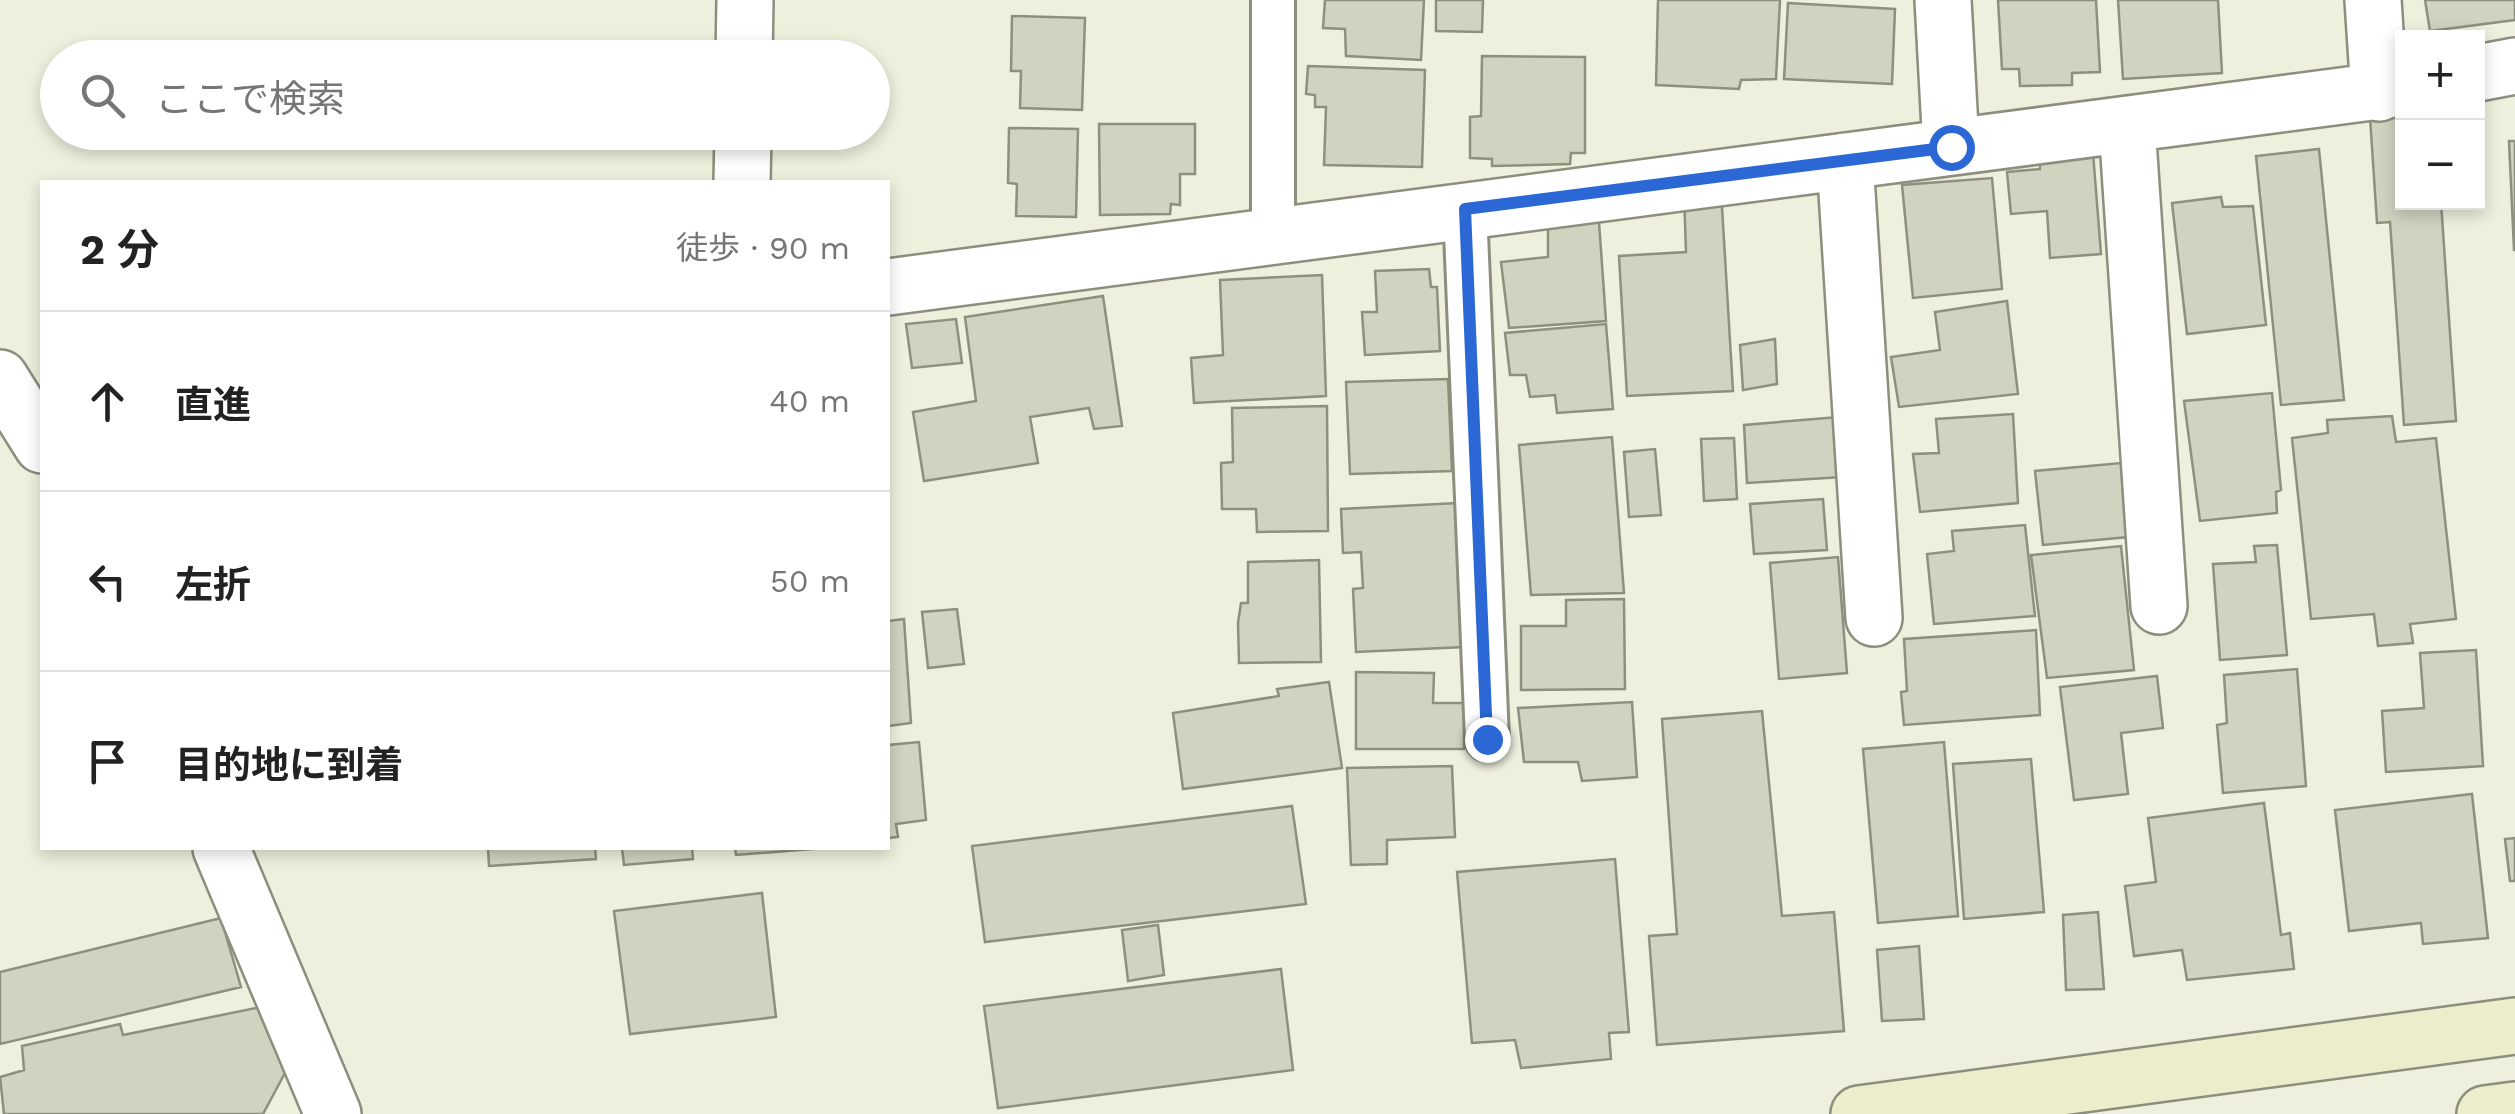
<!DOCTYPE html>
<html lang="ja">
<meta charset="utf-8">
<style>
:root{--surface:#fff;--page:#f6f6f6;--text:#222;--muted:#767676;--line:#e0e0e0}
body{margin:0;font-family:"Work Sans","Noto Sans JP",sans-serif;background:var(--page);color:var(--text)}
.controls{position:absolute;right:30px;top:30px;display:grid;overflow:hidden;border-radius:0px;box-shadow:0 5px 15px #0003}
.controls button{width:90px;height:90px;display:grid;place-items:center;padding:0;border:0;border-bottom:2px solid var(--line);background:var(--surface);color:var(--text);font:50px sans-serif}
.stop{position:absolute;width:30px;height:30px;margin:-22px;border:8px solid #2b68d5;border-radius:50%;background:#fff}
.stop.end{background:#2b68d5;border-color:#fff;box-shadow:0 2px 10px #0008}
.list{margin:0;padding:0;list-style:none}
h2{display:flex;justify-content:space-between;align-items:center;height:130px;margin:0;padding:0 40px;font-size:42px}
h2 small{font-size:32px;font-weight:400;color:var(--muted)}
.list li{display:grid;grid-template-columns:65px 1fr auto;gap:30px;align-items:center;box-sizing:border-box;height:180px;padding:0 40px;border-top:2px solid var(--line)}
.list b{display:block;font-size:38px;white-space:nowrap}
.list em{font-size:32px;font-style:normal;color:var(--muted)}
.icon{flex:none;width:55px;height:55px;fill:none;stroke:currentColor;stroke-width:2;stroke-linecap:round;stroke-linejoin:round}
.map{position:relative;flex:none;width:2515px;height:1114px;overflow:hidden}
.search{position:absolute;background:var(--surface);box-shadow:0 5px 15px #0003;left:40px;top:40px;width:850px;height:110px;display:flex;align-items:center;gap:25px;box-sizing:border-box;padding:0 35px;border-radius:55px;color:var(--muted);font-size:38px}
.panel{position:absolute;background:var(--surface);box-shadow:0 5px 15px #0003;left:40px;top:180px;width:850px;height:670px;border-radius:0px}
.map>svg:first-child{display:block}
.building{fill:#d1d2c0;stroke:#8e907e;stroke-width:2.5}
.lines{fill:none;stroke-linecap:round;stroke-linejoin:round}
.lane-casing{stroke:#8d8e7d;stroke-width:48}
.street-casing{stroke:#8d8e7d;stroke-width:60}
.secondary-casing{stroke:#8d8e7d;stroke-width:60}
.lane{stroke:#fff;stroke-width:42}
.street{stroke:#fff;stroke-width:55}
.secondary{stroke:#ecedca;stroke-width:55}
.route{stroke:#2b68d5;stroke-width:12}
</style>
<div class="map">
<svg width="2515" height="1114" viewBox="0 0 2515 1114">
<rect width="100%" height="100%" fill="#eef0dd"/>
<!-- building -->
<path class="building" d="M 1325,0 L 1424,0 L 1421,60 L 1346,56 L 1345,29 L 1323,28 Z
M 1436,0 L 1483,0 L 1482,32 L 1436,31 Z
M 1658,0 L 1780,0 L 1776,79 L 1741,80 L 1739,89 L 1656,85 Z
M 1998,0 L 2096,0 L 2100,72 L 2072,73 L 2072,85 L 2020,86 L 2019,69 L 2002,69 Z
M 2118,0 L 2218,0 L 2222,73 L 2123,79 Z
M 2425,0 L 2515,0 L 2515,20 L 2430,31 Z
M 1788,3 L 1895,9 L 1892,84 L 1784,79 Z
M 1012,16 L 1085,18 L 1082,110 L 1020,108 L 1021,71 L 1011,71 Z
M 1482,56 L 1585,57 L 1585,153 L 1571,153 L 1570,164 L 1492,166 L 1492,159 L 1470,158 L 1470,117 L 1481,116 Z
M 1308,66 L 1425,70 L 1422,167 L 1324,165 L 1326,107 L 1315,107 L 1315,95 L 1306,94 Z
M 2402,115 L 2402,202 L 2441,202 L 2456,421 L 2404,425 L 2390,222 L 2377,223 L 2370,117 Z
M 1099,124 L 1195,124 L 1195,174 L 1180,174 L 1180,205 L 1171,204 L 1170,214 L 1100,215 Z
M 1009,128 L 1078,129 L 1076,217 L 1016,216 L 1017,184 L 1008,183 Z
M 2092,140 L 2101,254 L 2050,258 L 2047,211 L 2011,214 L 2007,172 L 2040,169 L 2039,145 Z
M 2509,141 L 2515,141 L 2515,250 L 2514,250 Z
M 2319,149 L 2344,400 L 2281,405 L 2256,156 Z
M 1992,178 L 2002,289 L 1913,298 L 1902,185 Z
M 1721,190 L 1733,391 L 1627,396 L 1619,256 L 1686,252 L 1684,194 Z
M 2221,197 L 2223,207 L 2253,206 L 2266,325 L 2187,334 L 2172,203 Z
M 1599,222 L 1606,321 L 1509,328 L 1501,262 L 1548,257 L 1548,227 Z
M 1429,269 L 1431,287 L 1437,287 L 1440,351 L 1365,355 L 1362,312 L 1377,312 L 1375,271 Z
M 1322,275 L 1326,396 L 1194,403 L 1191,358 L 1223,355 L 1220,280 Z
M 1103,296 L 1122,426 L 1094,429 L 1089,408 L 1030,417 L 1038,463 L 924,481 L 913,412 L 976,401 L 965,317 Z
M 2007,301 L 2018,394 L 1899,407 L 1891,357 L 1940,350 L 1935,312 Z
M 956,319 L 962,363 L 912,368 L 906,324 Z
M 1606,324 L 1613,409 L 1557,413 L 1555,395 L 1530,397 L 1526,375 L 1510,375 L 1505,333 Z
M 1775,339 L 1777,384 L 1743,390 L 1740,345 Z
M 1448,379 L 1452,471 L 1350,474 L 1346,382 Z
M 2272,393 L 2281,490 L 2276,492 L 2277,513 L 2200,521 L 2184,401 Z
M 1327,406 L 1328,531 L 1257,532 L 1256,509 L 1222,509 L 1221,463 L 1233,462 L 1232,408 Z
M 2013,414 L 2018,503 L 1920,512 L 1913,454 L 1939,453 L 1936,419 Z
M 2392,416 L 2396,442 L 2436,438 L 2456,619 L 2410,624 L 2413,643 L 2378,646 L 2374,614 L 2311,619 L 2292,438 L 2328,433 L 2327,420 Z
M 1838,417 L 1842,477 L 1747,483 L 1744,425 Z
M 1612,437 L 1624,593 L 1531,595 L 1519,445 Z
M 1734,438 L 1737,499 L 1704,501 L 1701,439 Z
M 1655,449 L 1661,515 L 1629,517 L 1624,452 Z
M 2121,463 L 2128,537 L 2043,545 L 2035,471 Z
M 1823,499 L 1827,550 L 1754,554 L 1750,504 Z
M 1457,503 L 1464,647 L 1356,652 L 1353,589 L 1363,588 L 1361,552 L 1343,553 L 1341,509 Z
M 2025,525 L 2035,616 L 1934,624 L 1927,554 L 1954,551 L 1952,531 Z
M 2277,545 L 2287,655 L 2220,660 L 2213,564 L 2256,562 L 2254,546 Z
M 2121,546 L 2134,670 L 2047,678 L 2031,555 Z
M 1838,557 L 1847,673 L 1779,679 L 1770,563 Z
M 1319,560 L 1321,662 L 1239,663 L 1238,623 L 1241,603 L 1248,603 L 1248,562 Z
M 1624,599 L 1625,689 L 1521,690 L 1521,626 L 1566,626 L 1566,600 Z
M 957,609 L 964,664 L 928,668 L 922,612 Z
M 904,619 L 911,723 L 888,726 L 888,621 Z
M 2036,630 L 2040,715 L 1904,725 L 1901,692 L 1907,691 L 1904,639 Z
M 2476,650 L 2483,766 L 2386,772 L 2382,711 L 2424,708 L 2420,653 Z
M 2297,669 L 2306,786 L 2223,793 L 2217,725 L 2227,723 L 2224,675 Z
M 1356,672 L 1434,673 L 1433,703 L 1465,703 L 1464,749 L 1356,749 Z
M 2157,676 L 2163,728 L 2121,733 L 2128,794 L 2074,800 L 2060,687 Z
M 1329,682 L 1342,768 L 1183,789 L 1173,713 L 1279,696 L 1277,689 Z
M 1632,702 L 1637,777 L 1582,781 L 1578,762 L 1524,762 L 1518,708 Z
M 1762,711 L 1782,916 L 1834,912 L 1844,1031 L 1657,1045 L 1649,936 L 1677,934 L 1662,719 Z
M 919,742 L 926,820 L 896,824 L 898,837 L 888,838 L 888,745 Z
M 1944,742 L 1958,916 L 1878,923 L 1863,749 Z
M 2031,759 L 2044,912 L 1964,919 L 1953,764 Z
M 1452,766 L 1455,837 L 1387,840 L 1387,864 L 1351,865 L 1347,768 Z
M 2472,794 L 2488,938 L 2423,944 L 2421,923 L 2349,931 L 2335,810 Z
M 2264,803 L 2281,935 L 2290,933 L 2294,969 L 2187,980 L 2182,950 L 2134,956 L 2125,886 L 2156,882 L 2148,818 Z
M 1292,806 L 1306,904 L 985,942 L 972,846 Z
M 2515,838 L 2515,881 L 2510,881 L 2505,839 Z
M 488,848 L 595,848 L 596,859 L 489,866 Z
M 622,848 L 692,848 L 693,859 L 624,865 Z
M 735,848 L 825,848 L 736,855 Z
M 1615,859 L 1629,1032 L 1609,1033 L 1611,1059 L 1521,1068 L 1515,1040 L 1472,1043 L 1457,872 Z
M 762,893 L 776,1017 L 630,1034 L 614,911 Z
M 2098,912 L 2104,989 L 2066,990 L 2063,915 Z
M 221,918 L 241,987 L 0,1044 L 0,972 Z
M 1158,925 L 1164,975 L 1128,981 L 1122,930 Z
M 1919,946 L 1924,1019 L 1882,1021 L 1877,950 Z
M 1281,969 L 1293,1070 L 998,1108 L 984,1006 Z
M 261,1007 L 285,1073 L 263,1114 L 4,1114 L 0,1077 L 24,1070 L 22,1046 L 120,1024 L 123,1035 Z"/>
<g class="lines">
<!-- lane casing -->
<g class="lane-casing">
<path id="lane" d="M 1465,209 L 1487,739
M 1273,235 L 1273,0"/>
</g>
<!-- street casing -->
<g class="street-casing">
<path id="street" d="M 1943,0 L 1951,147
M 2373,0 L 2379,93
M 744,58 L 745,0
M 2478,73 L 2515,66
M 2127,125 L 2159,606
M 1845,161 L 1874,618
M 742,182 L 743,132
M 888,287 L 2402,88
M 0,378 L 42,445
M 221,848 L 333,1114"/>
</g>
<!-- secondary casing -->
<g class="secondary-casing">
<path id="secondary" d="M 1859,1114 L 2515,1026
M 2485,1114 L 2515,1110"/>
</g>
<!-- lane -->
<use href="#lane" class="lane"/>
<!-- street -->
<use href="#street" class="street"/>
<!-- secondary -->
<use href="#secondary" class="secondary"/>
</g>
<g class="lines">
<!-- route -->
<path class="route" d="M 1487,739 L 1465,209 L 1951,147"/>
</g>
</svg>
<div class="controls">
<button>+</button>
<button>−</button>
</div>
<div class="stop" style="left:1951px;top:147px"></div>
<div class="stop end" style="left:1487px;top:739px"></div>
<div class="search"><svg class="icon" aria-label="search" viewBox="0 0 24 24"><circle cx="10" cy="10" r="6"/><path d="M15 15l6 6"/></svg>ここで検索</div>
<section class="panel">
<h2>2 分<small>徒歩 · 90 m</small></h2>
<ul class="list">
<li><svg class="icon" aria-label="ahead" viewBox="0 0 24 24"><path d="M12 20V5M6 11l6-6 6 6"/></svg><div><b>直進</b></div><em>40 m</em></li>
<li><svg class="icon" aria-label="left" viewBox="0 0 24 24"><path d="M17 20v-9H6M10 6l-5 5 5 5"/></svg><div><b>左折</b></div><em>50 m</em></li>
<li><svg class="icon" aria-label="arrive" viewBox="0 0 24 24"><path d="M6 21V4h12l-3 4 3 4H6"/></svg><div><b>目的地に到着</b></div></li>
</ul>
</section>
</div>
